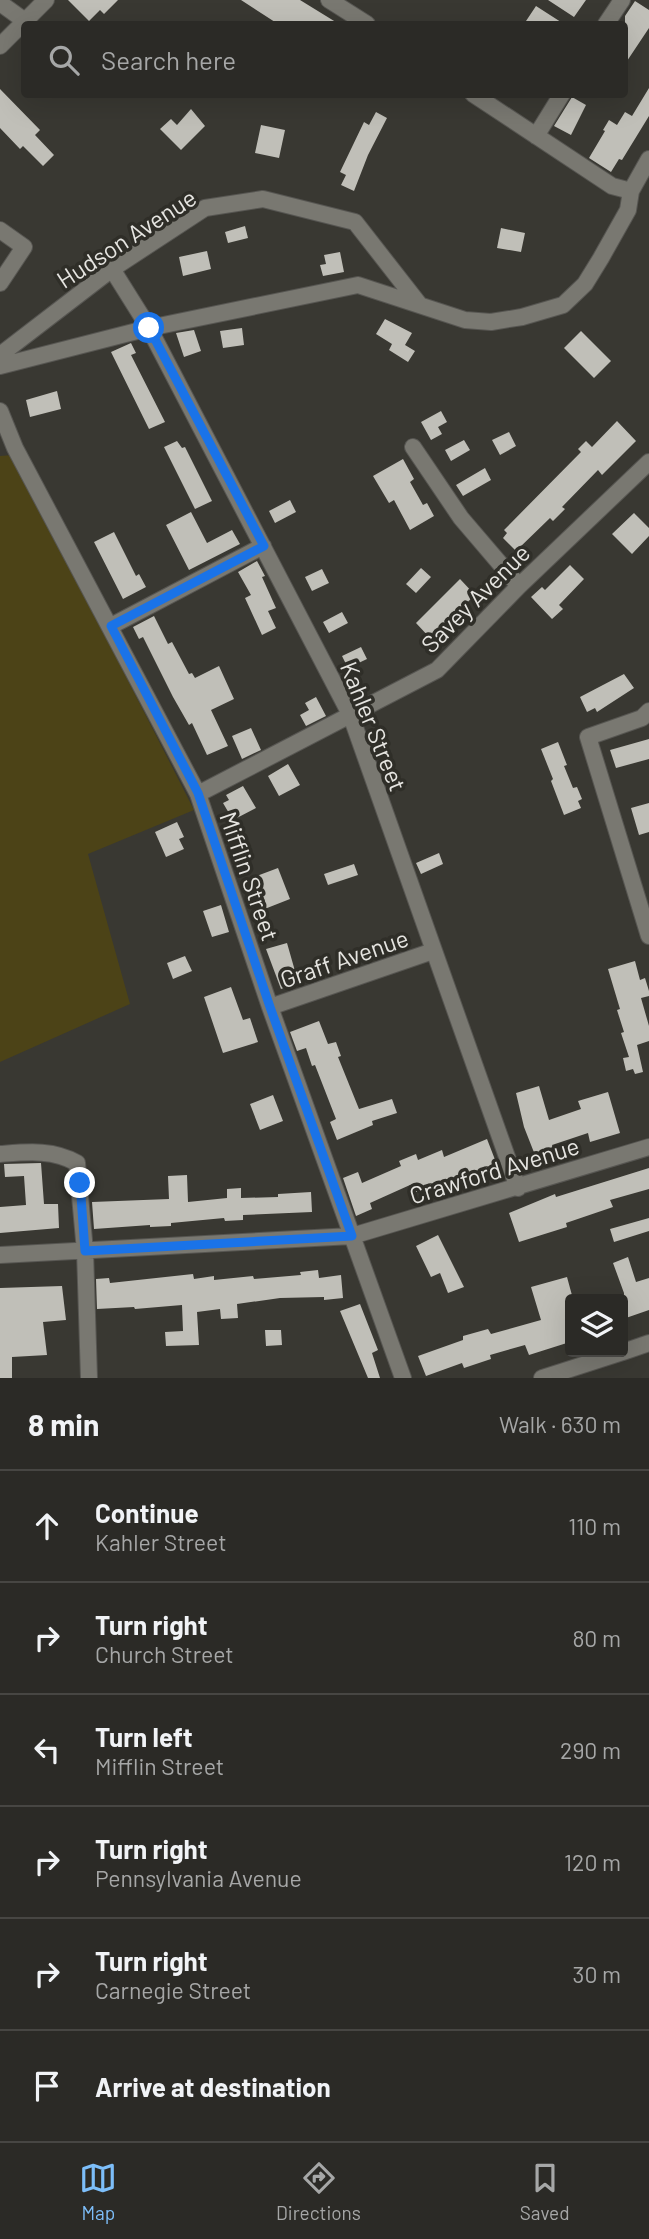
<!DOCTYPE html>
<meta charset="utf-8">
<style>
:root{--surface:#2b2a26;--page:#33322e;--text:#f1f3f6;--muted:#a6a7a7;--line:#474643;--accent:#7dbef9}
body{margin:0;font-family:Barlow,sans-serif;background:var(--page);color:var(--text)}
.controls{position:absolute;right:21px;bottom:21px;display:grid;overflow:hidden;border-radius:7px;box-shadow:0 7px 28px #0002}
.controls button{width:63px;height:63px;display:grid;place-items:center;padding:0;border:0;border-bottom:2px solid var(--line);background:var(--surface);color:var(--text);font:35px sans-serif}
.stop{position:absolute;width:21px;height:21px;margin:-16px;border:5px solid #1a73e8;border-radius:50%;background:#fff}
.stop.end{background:#1a73e8;border-color:#fff;box-shadow:0 2px 7px #0008}
.list{margin:0;padding:0;list-style:none}
h2{display:flex;justify-content:space-between;align-items:center;height:91px;margin:0;padding:0 28px;font-size:30px}
h2 small{font-size:23px;font-weight:400;color:var(--muted)}
.list li{display:grid;grid-template-columns:46px 1fr auto;gap:21px;align-items:center;box-sizing:border-box;height:112px;padding:0 28px;border-top:2px solid var(--line)}
.list b{display:block;font-size:26px;white-space:nowrap}
.list p{margin:0;font-size:23px;white-space:nowrap;color:var(--muted)}
.list em{font-size:23px;font-style:normal;color:var(--muted)}
.icon{flex:none;width:38px;height:38px;fill:none;stroke:currentColor;stroke-width:2;stroke-linecap:round;stroke-linejoin:round}
.map{position:relative;flex:none;width:649px;height:1378px;overflow:hidden}
.search{position:absolute;background:var(--surface);box-shadow:0 7px 28px #0002;left:21px;right:21px;top:21px;height:77px;display:flex;align-items:center;gap:18px;box-sizing:border-box;padding:0 24px;border-radius:7px;color:var(--muted);font-size:26px}
.sheet{height:763px;background:var(--surface)}
nav{display:flex;justify-content:space-around;align-items:center;box-sizing:border-box;height:98px;border-top:2px solid var(--line);background:var(--surface);font-size:19px;color:var(--muted)}
nav a{display:grid;justify-items:center;gap:4px}
nav .on{color:var(--accent)}
.map>svg:first-child{display:block}
.green{fill:#4c4317}
.building{fill:#c0bfb8}
.lines{fill:none;stroke-linecap:round;stroke-linejoin:round}
.street-casing{stroke:#575652;stroke-width:18}
.street{stroke:#797871;stroke-width:16}
.route{stroke:#1a73e8;stroke-width:9}
.labels{text-anchor:middle;dominant-baseline:central;stroke-width:7;stroke-linejoin:round;paint-order:stroke}
.street-label{font-size:24px;fill:#e6e5e1;stroke:#2f2e28}
</style>
<div class="map">
<svg width="649" height="1378" viewBox="0 0 649 1378">
<rect width="100%" height="100%" fill="#393832"/>
<!-- green -->
<path class="green" d="M 13,455 L 194,810 L 88,854 L 130,1004 L 0,1062 L 0,456 Z"/>
<!-- building -->
<path class="building" d="M 68,0 L 118,0 L 104,14 L 100,10 L 89,21 Z
M 241,0 L 300,0 L 339,24 L 278,24 Z
M 548,0 L 586,0 L 574,17 Z
M 635,1 L 649,10 L 649,28 L 625,64 L 625,16 Z
M 536,6 L 564,24 L 524,24 Z
M 649,88 L 649,116 L 622,160 L 619,159 L 611,172 L 589,158 L 605,131 L 603,130 L 609,120 L 617,125 L 625,112 L 632,116 Z
M 0,89 L 40,130 L 35,135 L 54,155 L 43,166 L 23,146 L 20,149 L 0,128 Z
M 572,97 L 586,105 L 571,135 L 554,126 Z
M 191,109 L 205,126 L 181,150 L 160,129 L 171,119 L 177,125 Z
M 376,112 L 387,118 L 368,155 L 354,191 L 341,185 L 346,175 L 340,172 L 364,122 L 369,125 Z
M 261,125 L 285,130 L 279,158 L 255,153 Z
M 245,226 L 248,238 L 228,243 L 225,232 Z
M 501,228 L 525,233 L 521,252 L 497,248 Z
M 207,251 L 211,269 L 183,276 L 179,257 Z
M 340,252 L 344,272 L 323,276 L 320,265 L 326,264 L 324,255 Z
M 385,319 L 412,333 L 405,345 L 415,351 L 408,362 L 389,350 L 392,344 L 376,334 Z
M 242,328 L 244,345 L 223,348 L 220,331 Z
M 194,330 L 201,351 L 184,357 L 176,333 Z
M 581,331 L 611,361 L 594,378 L 564,348 Z
M 131,343 L 136,353 L 131,355 L 165,422 L 149,429 L 111,352 Z
M 57,391 L 61,409 L 30,417 L 26,400 Z
M 441,411 L 447,422 L 438,427 L 442,434 L 431,440 L 421,422 Z
M 617,421 L 636,441 L 602,475 L 598,470 L 562,507 L 565,509 L 553,521 L 550,518 L 516,551 L 503,538 L 507,533 L 504,530 L 581,452 L 578,449 L 586,441 L 592,447 Z
M 509,432 L 516,446 L 500,455 L 492,440 Z
M 464,440 L 470,450 L 451,461 L 445,450 Z
M 177,441 L 182,448 L 185,447 L 212,501 L 195,509 L 164,447 Z
M 403,459 L 414,479 L 410,482 L 423,505 L 427,503 L 434,516 L 410,530 L 394,500 L 389,503 L 373,476 Z
M 485,468 L 491,480 L 463,496 L 456,485 Z
M 290,500 L 296,512 L 275,523 L 269,511 Z
M 191,512 L 207,543 L 232,530 L 240,544 L 189,570 L 166,525 Z
M 634,513 L 649,528 L 649,536 L 632,554 L 612,534 Z
M 114,532 L 136,576 L 139,574 L 146,587 L 123,599 L 94,542 Z
M 257,561 L 265,576 L 262,577 L 276,608 L 268,611 L 276,628 L 262,635 L 245,598 L 251,595 L 238,572 Z
M 570,565 L 584,579 L 559,605 L 563,609 L 552,619 L 531,597 L 542,587 L 545,590 Z
M 421,568 L 431,577 L 416,593 L 406,584 Z
M 322,569 L 329,583 L 312,591 L 305,577 Z
M 460,579 L 475,595 L 430,638 L 416,623 Z
M 342,612 L 348,623 L 329,633 L 323,622 Z
M 154,616 L 168,644 L 172,642 L 189,674 L 192,673 L 195,678 L 219,666 L 234,699 L 211,710 L 228,746 L 207,755 L 192,723 L 189,725 L 173,697 L 143,637 L 139,639 L 133,627 Z
M 361,647 L 367,659 L 348,668 L 342,656 Z
M 624,674 L 634,688 L 597,712 L 595,708 L 587,712 L 580,697 Z
M 316,697 L 326,716 L 306,726 L 300,715 L 309,710 L 305,703 Z
M 251,728 L 261,750 L 242,759 L 232,736 Z
M 649,739 L 649,759 L 616,768 L 610,750 Z
M 558,742 L 567,765 L 564,766 L 573,788 L 577,787 L 582,799 L 578,801 L 581,808 L 564,815 L 551,781 L 553,779 L 541,749 Z
M 288,764 L 300,785 L 279,796 L 268,776 Z
M 243,786 L 256,808 L 233,820 L 223,803 L 229,800 L 226,795 Z
M 649,803 L 649,832 L 639,835 L 631,808 Z
M 177,822 L 184,837 L 179,839 L 184,849 L 166,857 L 155,832 Z
M 439,853 L 443,864 L 421,874 L 416,863 Z
M 354,864 L 358,875 L 328,885 L 324,874 Z
M 278,868 L 290,899 L 262,910 L 251,878 Z
M 221,905 L 229,932 L 212,937 L 203,911 Z
M 287,943 L 295,971 L 298,970 L 302,981 L 281,989 L 266,949 Z
M 185,956 L 192,971 L 173,979 L 167,963 Z
M 635,961 L 640,980 L 645,978 L 649,991 L 649,996 L 641,998 L 649,1026 L 649,1041 L 637,1045 L 643,1072 L 635,1074 L 633,1069 L 626,1071 L 623,1058 L 629,1057 L 621,1033 L 624,1032 L 617,1010 L 620,1009 L 608,969 Z
M 231,987 L 243,1020 L 250,1018 L 258,1042 L 223,1053 L 204,997 Z
M 319,1021 L 328,1044 L 336,1042 L 341,1056 L 338,1057 L 359,1109 L 392,1099 L 397,1113 L 372,1121 L 373,1125 L 337,1140 L 330,1122 L 336,1119 L 315,1065 L 312,1066 L 306,1048 L 297,1051 L 290,1032 Z
M 539,1086 L 549,1120 L 581,1109 L 578,1101 L 608,1092 L 620,1133 L 590,1142 L 588,1133 L 552,1145 L 553,1148 L 535,1155 L 524,1127 L 516,1093 Z
M 273,1095 L 283,1121 L 260,1130 L 250,1104 Z
M 487,1139 L 499,1170 L 461,1185 L 457,1177 L 413,1193 L 410,1185 L 370,1203 L 372,1209 L 356,1216 L 343,1178 L 358,1172 L 362,1183 L 401,1166 L 399,1161 L 416,1154 L 418,1160 L 442,1150 L 444,1157 Z
M 41,1163 L 44,1204 L 58,1204 L 59,1228 L 0,1233 L 0,1207 L 26,1205 L 24,1176 L 5,1177 L 4,1164 Z
M 649,1168 L 649,1189 L 610,1200 L 613,1207 L 566,1223 L 567,1227 L 519,1242 L 509,1213 L 555,1194 L 556,1197 Z
M 187,1175 L 188,1202 L 227,1198 L 227,1189 L 241,1188 L 241,1198 L 278,1197 L 278,1194 L 311,1192 L 312,1212 L 243,1215 L 243,1220 L 225,1221 L 224,1218 L 171,1223 L 171,1226 L 150,1227 L 150,1225 L 94,1229 L 92,1202 L 169,1199 L 168,1176 Z
M 649,1218 L 649,1231 L 614,1242 L 610,1229 Z
M 438,1235 L 464,1287 L 448,1293 L 440,1273 L 431,1277 L 416,1246 Z
M 628,1257 L 636,1282 L 649,1278 L 649,1310 L 623,1319 L 624,1293 L 613,1263 Z
M 318,1270 L 319,1278 L 341,1275 L 343,1298 L 324,1300 L 324,1297 L 280,1298 L 237,1304 L 238,1318 L 221,1319 L 220,1309 L 197,1312 L 199,1345 L 166,1346 L 165,1332 L 183,1331 L 182,1305 L 135,1309 L 134,1307 L 97,1309 L 96,1279 L 109,1278 L 110,1283 L 193,1274 L 194,1279 L 214,1276 L 214,1280 L 253,1276 L 254,1279 L 301,1275 L 300,1272 Z
M 567,1277 L 573,1299 L 570,1299 L 570,1342 L 529,1355 L 525,1345 L 490,1355 L 491,1359 L 464,1368 L 462,1363 L 426,1376 L 418,1356 L 463,1340 L 463,1336 L 488,1329 L 491,1334 L 541,1320 L 531,1287 Z
M 62,1286 L 66,1320 L 43,1322 L 47,1355 L 12,1357 L 12,1378 L 0,1378 L 0,1288 Z
M 360,1304 L 378,1350 L 372,1353 L 380,1378 L 368,1378 L 340,1311 Z
M 265,1330 L 281,1330 L 282,1345 L 266,1346 Z"/>
<g class="lines">
<!-- street casing -->
<g class="street-casing">
<path id="street" d="M 329,0 L 367,24
M 0,3 L 25,21
M 606,24 L 622,0
M 0,46 L 46,0
M 473,94 L 612,186 L 631,191
M 536,136 L 562,94
M 0,230 L 24,247 L 0,283
M 112,269 L 149,328 L 351,716 L 518,1188
M 0,355 L 112,269 L 205,208 L 263,199 L 355,222 L 419,304
M 0,366 L 149,328 L 358,285 L 465,320 L 491,322 L 522,317 L 563,305 L 585,284 L 601,258 L 628,210 L 631,191 L 649,159
M 0,411 L 15,448 L 198,794 L 270,1007 L 403,1378
M 413,447 L 461,518 L 519,586
M 111,626 L 263,546
M 649,711 L 642,718 L 588,737 L 649,936
M 198,794 L 437,670 L 519,586 L 649,462
M 270,1007 L 433,951
M 0,1154 C 27,1152 53,1149 77,1163 L 85,1251 L 89,1378
M 0,1255 L 352,1236 L 649,1147
M 623,1352 L 649,1343
M 542,1378 L 623,1352"/>
</g>
<!-- street -->
<use href="#street" class="street"/>
</g>
<g class="lines">
<!-- route -->
<path class="route" d="M 80,1183 L 85,1251 L 352,1236 L 270,1007 L 198,793 L 111,626 L 264,546 L 149,328"/>
</g>
<g class="labels">
<!-- street labels -->
<g class="street-label">
<text transform="translate(126 238) rotate(-33)">Hudson Avenue</text>
<text transform="translate(475 598) rotate(-45)">Savey Avenue</text>
<text transform="translate(374 726) rotate(68)">Kahler Street</text>
<text transform="translate(250 876) rotate(71)">Mifflin Street</text>
<text transform="translate(344 958) rotate(-19)">Graff Avenue</text>
<text transform="translate(494 1170) rotate(-17)">Crawford Avenue</text>
</g>
</g>
</svg>
<div class="controls">
<button><svg class="icon" aria-label="layers" viewBox="0 0 24 24"><path d="M12 4l9 5-9 5-9-5zM3 14l9 5 9-5"/></svg></button>
</div>
<div class="stop" style="left:149px;top:328px"></div>
<div class="stop end" style="left:80px;top:1183px"></div>
<div class="search"><svg class="icon" aria-label="search" viewBox="0 0 24 24"><circle cx="10" cy="10" r="6"/><path d="M15 15l6 6"/></svg>Search here</div>
</div>
<section class="sheet">
<h2>8 min<small>Walk · 630 m</small></h2>
<ul class="list">
<li><svg class="icon" aria-label="ahead" viewBox="0 0 24 24"><path d="M12 20V5M6 11l6-6 6 6"/></svg><div><b>Continue</b><p>Kahler Street</p></div><em>110 m</em></li>
<li><svg class="icon" aria-label="right" viewBox="0 0 24 24"><path d="M7 20v-9h11M14 6l5 5-5 5"/></svg><div><b>Turn right</b><p>Church Street</p></div><em>80 m</em></li>
<li><svg class="icon" aria-label="left" viewBox="0 0 24 24"><path d="M17 20v-9H6M10 6l-5 5 5 5"/></svg><div><b>Turn left</b><p>Mifflin Street</p></div><em>290 m</em></li>
<li><svg class="icon" aria-label="right" viewBox="0 0 24 24"><path d="M7 20v-9h11M14 6l5 5-5 5"/></svg><div><b>Turn right</b><p>Pennsylvania Avenue</p></div><em>120 m</em></li>
<li><svg class="icon" aria-label="right" viewBox="0 0 24 24"><path d="M7 20v-9h11M14 6l5 5-5 5"/></svg><div><b>Turn right</b><p>Carnegie Street</p></div><em>30 m</em></li>
<li><svg class="icon" aria-label="arrive" viewBox="0 0 24 24"><path d="M6 21V4h12l-3 4 3 4H6"/></svg><div><b>Arrive at destination</b></div></li>
</ul>
</section>
<nav>
<a class="on"><svg class="icon" aria-label="map" viewBox="0 0 24 24"><path d="M3 6l6-2 6 2 6-2v14l-6 2-6-2-6 2zM9 4v14M15 6v14"/></svg>Map</a>
<a><svg class="icon" aria-label="directions" viewBox="0 0 24 24"><path d="M12 3l9 9-9 9-9-9zM9 14v-3h6M13 9l2 2-2 2"/></svg>Directions</a>
<a><svg class="icon" aria-label="saved" viewBox="0 0 24 24"><path d="M7 4h10v16l-5-4-5 4z"/></svg>Saved</a>
</nav>
